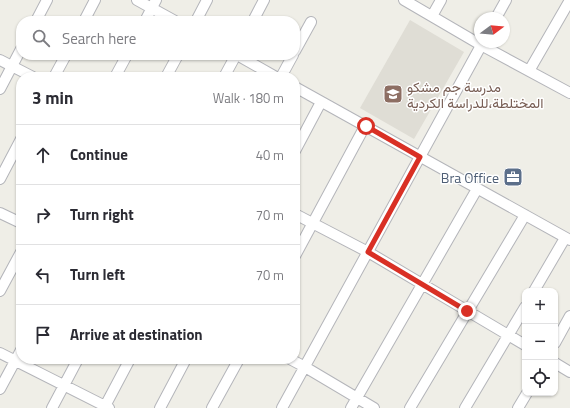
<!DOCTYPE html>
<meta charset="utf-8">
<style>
:root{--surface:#fff;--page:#f7f7f7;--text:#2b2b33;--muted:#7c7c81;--line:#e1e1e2}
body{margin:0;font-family:"Titillium Web",Vazirmatn,sans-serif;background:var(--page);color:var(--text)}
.controls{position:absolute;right:12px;bottom:12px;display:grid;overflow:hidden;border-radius:8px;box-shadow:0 1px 3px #0004}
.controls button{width:36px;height:36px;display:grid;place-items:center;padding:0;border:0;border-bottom:1px solid var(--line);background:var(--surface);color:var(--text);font:20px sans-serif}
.compass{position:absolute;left:474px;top:12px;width:36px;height:36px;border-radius:50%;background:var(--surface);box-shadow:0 1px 3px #0004;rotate:74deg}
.stop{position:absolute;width:12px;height:12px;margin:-9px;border:3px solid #d93025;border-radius:50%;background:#fff}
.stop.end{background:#d93025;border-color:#fff;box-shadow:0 1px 4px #0008}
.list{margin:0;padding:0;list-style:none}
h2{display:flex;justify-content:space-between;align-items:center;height:52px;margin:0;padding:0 16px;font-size:17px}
h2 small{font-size:13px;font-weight:400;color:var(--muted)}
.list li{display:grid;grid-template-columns:26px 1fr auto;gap:12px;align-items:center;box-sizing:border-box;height:60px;padding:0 16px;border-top:1px solid var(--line)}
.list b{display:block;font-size:15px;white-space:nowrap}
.list em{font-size:13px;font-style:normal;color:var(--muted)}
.icon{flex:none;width:22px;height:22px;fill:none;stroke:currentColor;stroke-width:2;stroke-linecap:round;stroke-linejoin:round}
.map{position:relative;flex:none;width:570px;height:408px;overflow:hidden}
.search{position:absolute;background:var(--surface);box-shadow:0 1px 3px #0004;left:16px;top:16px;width:284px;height:44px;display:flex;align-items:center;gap:10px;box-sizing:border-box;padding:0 14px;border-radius:16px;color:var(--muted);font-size:15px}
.panel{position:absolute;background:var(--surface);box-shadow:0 1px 3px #0004;left:16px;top:72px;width:284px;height:292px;border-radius:16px}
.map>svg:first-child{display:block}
.education{fill:#dfddd5}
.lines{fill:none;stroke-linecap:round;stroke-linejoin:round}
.street-casing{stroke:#b4b5ba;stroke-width:12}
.street{stroke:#fff;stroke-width:10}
.route{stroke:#d93025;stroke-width:5}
.labels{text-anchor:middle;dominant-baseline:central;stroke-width:3;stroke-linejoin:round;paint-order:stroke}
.education-label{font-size:14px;fill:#785e54;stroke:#fff;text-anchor:start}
.service-label{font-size:14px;fill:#4e5e75;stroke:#fff;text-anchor:end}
</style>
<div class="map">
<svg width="570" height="408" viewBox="0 0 570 408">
<rect width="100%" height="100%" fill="#efeee7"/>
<!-- education -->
<path class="education" d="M 410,20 L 464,52 L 414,139 L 360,108 Z"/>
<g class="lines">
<!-- street casing -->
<g class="street-casing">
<path id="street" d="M 137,0 L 175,21
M 404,0 L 481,45 L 570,93
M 432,16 L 441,0
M 496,18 L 506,0
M 36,21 L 47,0
M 84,21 L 95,0
M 145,21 L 156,0
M 196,21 L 207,0
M 253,21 L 264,0
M 295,51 L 311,22
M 237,55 L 276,77
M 0,60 L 33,77
M 529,71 L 570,0
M 54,77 L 66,55
M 115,77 L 127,55
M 166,77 L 178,55
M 224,77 L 236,55
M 281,77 L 293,55
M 295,87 L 570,240
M 0,89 L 21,49
M 295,151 L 321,102
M 0,179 L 21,139
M 0,213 L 21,223
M 295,214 L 368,252 L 525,345
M 295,256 L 365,126
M 0,291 L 21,252
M 534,291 L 565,238
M 555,343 L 570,316
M 0,353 L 109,408
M 290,359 L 305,367 L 374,408
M 555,363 L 570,372
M 0,389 L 21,350
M 52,408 L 78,359
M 104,408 L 130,359
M 160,408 L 186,359
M 212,408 L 239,359
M 282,408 L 483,42
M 351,408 L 477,189
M 410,408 L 525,215
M 465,408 L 525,307
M 518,408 L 527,393"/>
</g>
<!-- street -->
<use href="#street" class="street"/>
</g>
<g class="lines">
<!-- route -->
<path class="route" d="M 366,126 L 420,157 L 368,252 L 467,311"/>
</g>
<!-- icons -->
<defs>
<g id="school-square" transform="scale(1)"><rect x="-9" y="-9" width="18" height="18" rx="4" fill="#8d6e63" stroke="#fff"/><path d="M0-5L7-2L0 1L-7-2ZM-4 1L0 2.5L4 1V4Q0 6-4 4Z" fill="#fff"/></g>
<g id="office-square" transform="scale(1)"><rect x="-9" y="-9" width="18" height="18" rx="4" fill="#5c6f8a" stroke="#fff"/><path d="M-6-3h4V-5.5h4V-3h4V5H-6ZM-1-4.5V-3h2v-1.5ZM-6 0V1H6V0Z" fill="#fff"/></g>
</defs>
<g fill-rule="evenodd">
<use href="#school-square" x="393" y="94"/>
<use href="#office-square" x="513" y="177"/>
</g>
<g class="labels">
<!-- education labels -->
<g class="education-label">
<text x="407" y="86">مدرسة جم مشكو<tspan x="407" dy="16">المختلطة،للدراسة الكردية</tspan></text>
</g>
<!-- service labels -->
<g class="service-label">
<text x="499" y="177">Bra Office</text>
</g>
</g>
</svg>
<div class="controls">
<button>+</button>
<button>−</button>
<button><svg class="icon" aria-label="locate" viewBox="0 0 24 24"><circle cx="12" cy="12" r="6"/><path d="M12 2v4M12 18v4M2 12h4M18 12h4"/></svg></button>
</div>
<svg class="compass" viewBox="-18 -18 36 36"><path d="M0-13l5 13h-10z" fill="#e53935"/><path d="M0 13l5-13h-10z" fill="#7c7c81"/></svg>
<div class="stop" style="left:366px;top:126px"></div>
<div class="stop end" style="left:467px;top:311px"></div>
<div class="search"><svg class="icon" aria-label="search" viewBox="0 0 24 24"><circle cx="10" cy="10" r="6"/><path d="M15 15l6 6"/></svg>Search here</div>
<section class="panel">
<h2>3 min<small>Walk · 180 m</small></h2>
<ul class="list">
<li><svg class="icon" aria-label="ahead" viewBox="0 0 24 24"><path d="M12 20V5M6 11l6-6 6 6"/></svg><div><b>Continue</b></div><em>40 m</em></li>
<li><svg class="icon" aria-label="right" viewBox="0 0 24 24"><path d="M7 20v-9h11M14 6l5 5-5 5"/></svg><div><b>Turn right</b></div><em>70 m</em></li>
<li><svg class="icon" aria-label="left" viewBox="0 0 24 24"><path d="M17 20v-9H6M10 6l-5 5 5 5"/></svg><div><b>Turn left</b></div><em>70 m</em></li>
<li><svg class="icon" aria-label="arrive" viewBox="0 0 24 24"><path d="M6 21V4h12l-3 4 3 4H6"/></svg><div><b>Arrive at destination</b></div></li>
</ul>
</section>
</div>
